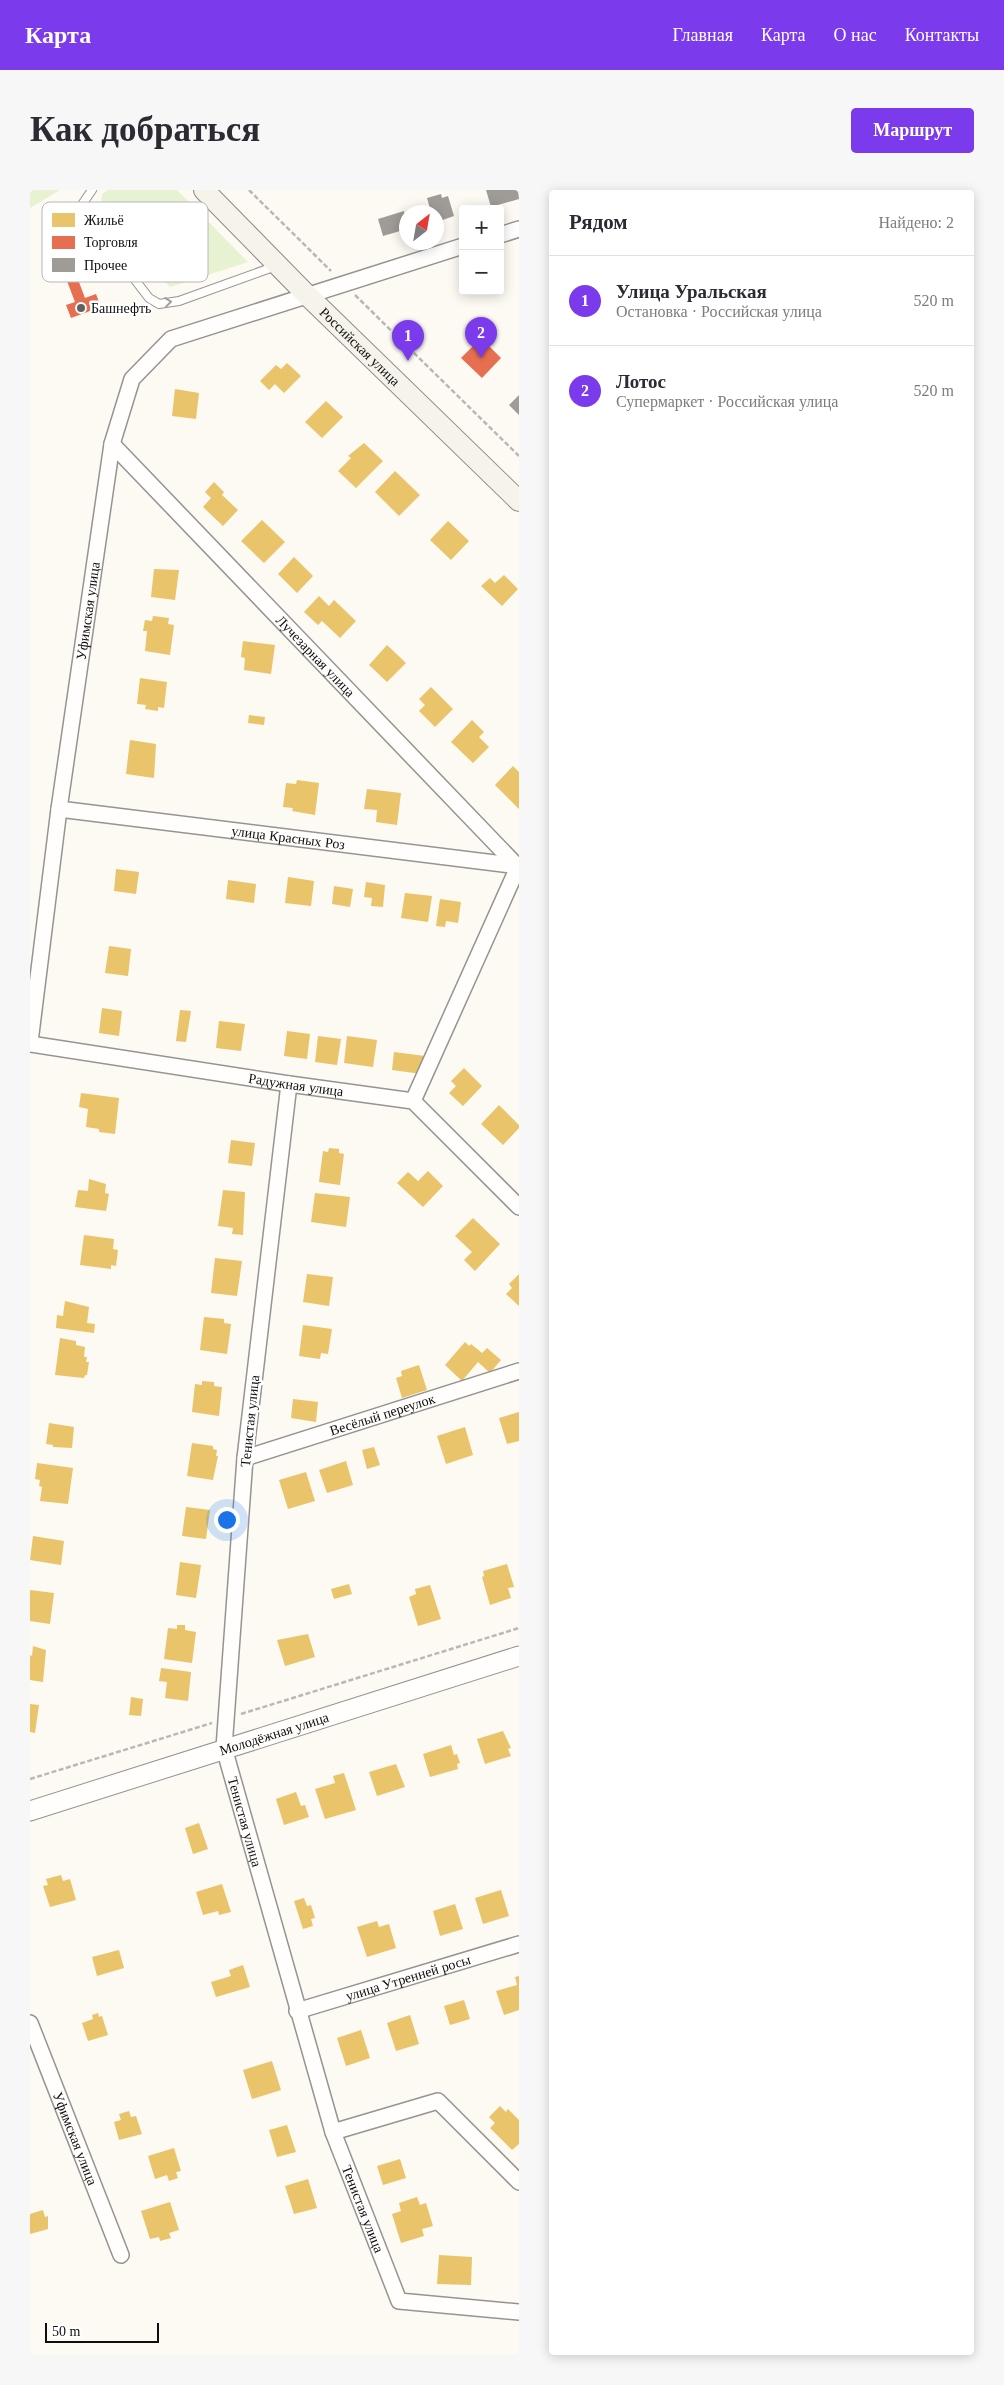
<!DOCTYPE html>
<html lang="ru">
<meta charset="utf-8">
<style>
:root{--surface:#fff;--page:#f7f7f7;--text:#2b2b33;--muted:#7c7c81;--line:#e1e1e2;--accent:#7c3aed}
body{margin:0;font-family:"Times New Roman",serif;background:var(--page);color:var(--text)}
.controls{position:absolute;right:15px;top:15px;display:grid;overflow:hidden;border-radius:5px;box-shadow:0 2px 12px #0003}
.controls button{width:45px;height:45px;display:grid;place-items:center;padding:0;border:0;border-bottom:1px solid var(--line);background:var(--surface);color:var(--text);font:25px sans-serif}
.compass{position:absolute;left:369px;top:15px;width:45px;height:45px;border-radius:50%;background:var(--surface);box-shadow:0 2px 12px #0003;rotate:31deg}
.scale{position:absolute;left:15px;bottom:12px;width:114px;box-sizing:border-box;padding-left:5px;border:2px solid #0e0e0e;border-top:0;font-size:14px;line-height:18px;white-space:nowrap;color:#0e0e0e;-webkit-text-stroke:4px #fff;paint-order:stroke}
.you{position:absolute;left:196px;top:1329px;width:18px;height:18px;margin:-12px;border:4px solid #fff;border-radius:50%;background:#1a73e8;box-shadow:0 0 0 8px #1a73e833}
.badge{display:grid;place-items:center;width:32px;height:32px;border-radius:50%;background:var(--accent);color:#fff;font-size:16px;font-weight:700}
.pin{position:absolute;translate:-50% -41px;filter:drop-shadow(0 1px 2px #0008)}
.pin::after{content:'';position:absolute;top:26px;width:18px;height:15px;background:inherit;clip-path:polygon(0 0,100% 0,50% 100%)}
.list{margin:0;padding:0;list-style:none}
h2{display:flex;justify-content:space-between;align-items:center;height:65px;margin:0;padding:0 20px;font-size:21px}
h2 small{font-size:16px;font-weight:400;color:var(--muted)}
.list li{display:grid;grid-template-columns:32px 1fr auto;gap:15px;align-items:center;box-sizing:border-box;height:90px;padding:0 20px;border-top:1px solid var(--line)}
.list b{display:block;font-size:19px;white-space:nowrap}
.list p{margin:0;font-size:16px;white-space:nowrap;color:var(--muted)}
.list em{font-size:16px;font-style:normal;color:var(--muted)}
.map{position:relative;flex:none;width:489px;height:2165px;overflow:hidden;border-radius:5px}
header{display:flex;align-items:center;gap:30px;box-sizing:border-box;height:70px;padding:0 25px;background:var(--accent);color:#fff}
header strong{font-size:24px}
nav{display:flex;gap:28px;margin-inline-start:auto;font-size:18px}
.intro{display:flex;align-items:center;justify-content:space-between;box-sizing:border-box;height:120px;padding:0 30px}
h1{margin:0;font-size:35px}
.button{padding:12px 22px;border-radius:5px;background:var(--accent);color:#fff;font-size:18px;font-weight:700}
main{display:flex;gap:30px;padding:0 30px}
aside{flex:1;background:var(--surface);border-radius:5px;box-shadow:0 2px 12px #0003}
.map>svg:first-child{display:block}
.green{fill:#e6f2d2}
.homes{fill:#e9c46a}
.shops{fill:#e76f51}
.building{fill:#9f9c98}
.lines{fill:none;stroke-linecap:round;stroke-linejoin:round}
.service-casing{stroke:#959491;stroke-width:10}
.minor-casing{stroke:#959491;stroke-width:18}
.tertiary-casing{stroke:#959491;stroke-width:21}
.secondary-casing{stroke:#8c8b87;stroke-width:22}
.path{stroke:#b8b8b6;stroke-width:2.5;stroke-dasharray:5 2.5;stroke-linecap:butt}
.service{stroke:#fffefd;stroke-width:8}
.minor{stroke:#fffefd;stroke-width:15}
.tertiary{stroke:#fffefd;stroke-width:19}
.secondary{stroke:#f5f3ea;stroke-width:20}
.oneway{stroke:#9f9e9d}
.poi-dot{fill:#61615e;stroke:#fff;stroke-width:2}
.labels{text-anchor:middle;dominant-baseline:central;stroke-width:5;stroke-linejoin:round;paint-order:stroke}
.poi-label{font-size:14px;fill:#0e0e0e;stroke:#fff;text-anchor:start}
.street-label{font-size:14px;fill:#0e0e0e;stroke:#fff}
.key{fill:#fff;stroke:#b7b7b7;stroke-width:1}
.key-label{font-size:14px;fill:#0e0e0e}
</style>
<header>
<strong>Карта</strong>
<nav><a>Главная</a><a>Карта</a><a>О нас</a><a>Контакты</a></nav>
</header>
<div class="intro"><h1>Как добраться</h1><a class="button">Маршрут</a></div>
<main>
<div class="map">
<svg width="489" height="2165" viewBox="0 0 489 2165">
<rect width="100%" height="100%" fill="#fcfaf2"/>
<!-- green -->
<path class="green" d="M 0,0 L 30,0 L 0,18 Z
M 78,0 L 147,0 L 218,72 L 140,97 L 71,21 L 72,4 Z"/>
<!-- homes -->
<path class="homes" d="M 257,173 L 271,186 L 254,203 L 245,194 L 239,200 L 230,191 L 246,175 L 251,179 Z
M 145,199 L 169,203 L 166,229 L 142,226 Z
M 296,211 L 313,227 L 292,248 L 275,232 Z
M 334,253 L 353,271 L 326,298 L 308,281 L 321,268 L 318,266 Z
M 365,281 L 390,305 L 369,326 L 345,302 Z
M 184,292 L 194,302 L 192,305 L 208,320 L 193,336 L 173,317 L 181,308 L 175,302 Z
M 232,330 L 255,352 L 234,373 L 211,351 Z
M 418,331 L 439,351 L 421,370 L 400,350 Z
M 264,367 L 283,386 L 267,403 L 248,384 Z
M 124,379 L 149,380 L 145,410 L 121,407 Z
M 474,385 L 488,399 L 472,416 L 451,396 L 460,388 L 465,393 Z
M 289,406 L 299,416 L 304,410 L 326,431 L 310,448 L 292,431 L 288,435 L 274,422 Z
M 123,426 L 139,428 L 138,434 L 144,435 L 140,465 L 115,461 L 117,441 L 113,441 L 115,430 L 122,431 Z
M 213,451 L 245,455 L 241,484 L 214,480 L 215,468 L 211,467 Z
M 357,455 L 376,473 L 357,492 L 339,475 Z
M 110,488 L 137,492 L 134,518 L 128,517 L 128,521 L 115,519 L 116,515 L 107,514 Z
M 401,497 L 423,519 L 405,537 L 389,521 L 395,515 L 389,509 Z
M 219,525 L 235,527 L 234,535 L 218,533 Z
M 442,530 L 454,542 L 449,547 L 459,557 L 443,573 L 421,552 Z
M 100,550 L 126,554 L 124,588 L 96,584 Z
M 483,576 L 489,582 L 489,619 L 465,595 Z
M 267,590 L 289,593 L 285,625 L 262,621 L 263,618 L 253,617 L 256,593 L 266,594 Z
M 337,599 L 371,603 L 367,635 L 346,632 L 347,620 L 334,619 Z
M 86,679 L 109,682 L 106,704 L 84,701 Z
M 258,687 L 284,691 L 281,716 L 255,713 Z
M 198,690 L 226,694 L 224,713 L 196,709 Z
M 336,692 L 355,695 L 353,717 L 341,716 L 342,708 L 334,707 Z
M 304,696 L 323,699 L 320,717 L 302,714 Z
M 375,703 L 402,706 L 398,732 L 371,728 Z
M 410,709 L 431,712 L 428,733 L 416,731 L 415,737 L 406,736 Z
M 79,756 L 101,759 L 98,786 L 75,783 Z
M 72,818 L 92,821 L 89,846 L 69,843 Z
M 150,820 L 161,821 L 156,852 L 146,851 Z
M 189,831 L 215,834 L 211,861 L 186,858 Z
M 257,841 L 280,844 L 277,869 L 254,866 Z
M 288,846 L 311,849 L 307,875 L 285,872 Z
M 317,846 L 347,850 L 343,877 L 314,873 Z
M 364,862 L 395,866 L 392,884 L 362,880 Z
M 434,878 L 452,896 L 433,916 L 419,903 L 426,896 L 421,891 Z
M 51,903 L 89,908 L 85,944 L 69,942 L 69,939 L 56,937 L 58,919 L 49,917 Z
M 469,915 L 489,935 L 489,938 L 473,955 L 451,934 Z
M 201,950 L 225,953 L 222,976 L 198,973 Z
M 299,958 L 309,959 L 309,963 L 314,964 L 310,995 L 289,992 L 293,961 L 298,962 Z
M 398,981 L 413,996 L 393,1017 L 367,993 L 378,982 L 388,991 Z
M 59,989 L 76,994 L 75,1003 L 79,1004 L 76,1021 L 45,1017 L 48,1000 L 58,1001 Z
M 193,1000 L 215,1002 L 213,1045 L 202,1044 L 203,1038 L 188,1036 Z
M 285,1003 L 320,1007 L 316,1037 L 281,1032 Z
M 443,1028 L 470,1054 L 445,1081 L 434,1070 L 442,1062 L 425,1046 Z
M 54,1045 L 84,1049 L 83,1059 L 88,1060 L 86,1076 L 81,1075 L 81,1079 L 50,1075 Z
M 185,1068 L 212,1071 L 207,1106 L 181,1103 Z
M 277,1084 L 303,1087 L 299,1116 L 273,1112 Z
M 489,1084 L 489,1116 L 476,1104 L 482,1098 L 479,1094 Z
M 35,1111 L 59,1117 L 57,1133 L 65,1134 L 64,1143 L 26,1138 L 27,1125 L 33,1126 Z
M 174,1127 L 194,1129 L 194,1133 L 201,1134 L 197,1164 L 170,1160 Z
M 273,1135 L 302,1139 L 298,1164 L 291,1163 L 290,1169 L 269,1166 Z
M 30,1148 L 46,1151 L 46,1155 L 55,1157 L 54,1167 L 57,1167 L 56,1172 L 59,1172 L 57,1185 L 55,1185 L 54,1188 L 25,1185 Z
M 435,1152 L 439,1156 L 441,1154 L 452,1163 L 457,1158 L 471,1170 L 460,1183 L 448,1172 L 432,1191 L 415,1175 Z
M 389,1175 L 397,1200 L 372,1208 L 366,1188 L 372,1186 L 371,1181 Z
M 172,1191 L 184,1192 L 184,1196 L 192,1197 L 189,1226 L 162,1222 L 165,1194 L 172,1195 Z
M 263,1209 L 288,1212 L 286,1232 L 261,1228 Z
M 489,1222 L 489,1251 L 477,1254 L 469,1228 Z
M 19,1233 L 44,1237 L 42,1258 L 23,1257 L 23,1255 L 16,1254 Z
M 435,1237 L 443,1265 L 416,1274 L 407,1246 Z
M 162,1253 L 183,1256 L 183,1259 L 187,1260 L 186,1266 L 188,1266 L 183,1290 L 157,1286 Z
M 344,1257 L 350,1275 L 337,1279 L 332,1260 Z
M 316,1271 L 323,1295 L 297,1303 L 289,1280 Z
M 7,1273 L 43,1278 L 38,1314 L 10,1311 L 12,1297 L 9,1296 L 10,1290 L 5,1289 Z
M 276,1282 L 285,1311 L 258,1319 L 249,1290 Z
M 156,1317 L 180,1320 L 176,1349 L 152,1346 Z
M 3,1346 L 34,1351 L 31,1375 L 0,1370 Z
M 150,1372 L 171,1375 L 166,1408 L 146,1405 Z
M 477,1374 L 484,1397 L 478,1398 L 481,1408 L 460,1415 L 452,1387 L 454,1386 L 453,1381 Z
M 319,1394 L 322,1404 L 304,1409 L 301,1399 Z
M 400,1395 L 411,1429 L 388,1436 L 379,1407 L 386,1404 L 385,1399 Z
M 0,1400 L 24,1403 L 20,1434 L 0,1431 Z
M 147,1435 L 155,1435 L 155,1440 L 166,1442 L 162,1473 L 134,1469 L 138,1438 L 147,1439 Z
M 278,1444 L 285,1467 L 255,1476 L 247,1450 Z
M 3,1456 L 16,1460 L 13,1492 L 0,1490 L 0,1465 L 2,1466 Z
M 131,1478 L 161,1482 L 158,1511 L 135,1508 L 137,1492 L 129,1491 Z
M 101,1507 L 113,1509 L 111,1526 L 99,1525 Z
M 0,1514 L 9,1515 L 5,1543 L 0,1542 Z
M 473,1541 L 481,1558 L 478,1559 L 481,1566 L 455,1574 L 447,1549 Z
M 421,1555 L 424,1565 L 427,1564 L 430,1573 L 427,1574 L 428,1579 L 400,1587 L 393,1564 Z
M 366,1574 L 375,1597 L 347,1606 L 339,1582 Z
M 314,1583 L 326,1620 L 295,1629 L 285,1599 L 305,1593 L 303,1586 Z
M 266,1602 L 271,1616 L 275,1615 L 279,1627 L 254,1635 L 246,1609 Z
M 169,1633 L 178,1659 L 163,1664 L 155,1638 Z
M 31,1685 L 33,1691 L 40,1689 L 46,1710 L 20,1717 L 13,1696 L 18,1695 L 16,1689 Z
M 192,1694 L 201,1722 L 189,1725 L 188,1721 L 173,1725 L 166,1702 Z
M 471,1700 L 479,1726 L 453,1734 L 445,1708 Z
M 274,1708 L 277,1716 L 281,1715 L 285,1728 L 281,1729 L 283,1736 L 273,1739 L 264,1711 Z
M 425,1714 L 433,1739 L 410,1746 L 403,1721 Z
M 347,1731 L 349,1737 L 359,1734 L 366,1758 L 337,1767 L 327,1737 Z
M 89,1760 L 94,1778 L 67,1786 L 62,1767 Z
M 213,1775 L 220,1797 L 186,1807 L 181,1792 L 201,1786 L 199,1780 Z
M 489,1786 L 489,1820 L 474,1825 L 466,1801 L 487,1795 L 485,1787 Z
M 434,1810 L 440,1829 L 420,1835 L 414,1816 Z
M 68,1823 L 69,1827 L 72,1826 L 78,1845 L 58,1851 L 52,1833 L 63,1829 L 62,1825 Z
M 380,1825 L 389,1854 L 366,1861 L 357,1833 Z
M 331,1840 L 340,1868 L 316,1876 L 307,1848 Z
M 242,1871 L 251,1900 L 222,1909 L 213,1880 Z
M 470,1916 L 476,1922 L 478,1919 L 489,1930 L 489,1954 L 482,1960 L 460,1938 L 465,1933 L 459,1927 Z
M 99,1921 L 101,1927 L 106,1926 L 112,1944 L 89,1950 L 84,1932 L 91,1930 L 89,1924 Z
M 257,1935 L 266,1962 L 247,1967 L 239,1940 Z
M 144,1958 L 151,1981 L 146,1982 L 148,1988 L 139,1991 L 137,1985 L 125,1989 L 118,1966 Z
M 370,1969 L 376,1988 L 353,1995 L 347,1976 Z
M 278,1989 L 287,2018 L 264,2024 L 255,1996 Z
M 387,2007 L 390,2015 L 396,2013 L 403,2036 L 392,2039 L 394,2046 L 371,2053 L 362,2024 L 371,2021 L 369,2013 Z
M 140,2012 L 149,2040 L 139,2043 L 141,2048 L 130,2051 L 129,2047 L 120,2049 L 111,2021 Z
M 13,2020 L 15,2027 L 18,2026 L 18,2039 L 0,2044 L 0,2024 Z
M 409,2065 L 442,2067 L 441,2095 L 407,2094 Z"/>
<!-- shops -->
<path class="shops" d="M 25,29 L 55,108 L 66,104 L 71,117 L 41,128 L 36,115 L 45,112 L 15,33 Z
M 451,148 L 471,168 L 452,188 L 431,168 Z"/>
<!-- building -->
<path class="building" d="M 456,0 L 488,0 L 489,9 L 461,17 Z
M 411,4 L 412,8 L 418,6 L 424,26 L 407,32 L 407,22 L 401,22 L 397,8 Z
M 374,21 L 377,39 L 353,46 L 348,29 Z
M 489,205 L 489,225 L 479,215 Z"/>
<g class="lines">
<!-- service casing -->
<g class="service-casing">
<path id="service" d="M 62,0 L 53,13 L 55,25 L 119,108 L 129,114 L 149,111 L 246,76"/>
</g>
<!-- minor casing -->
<g class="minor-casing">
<g id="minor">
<path d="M 470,45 L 489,39"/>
<path id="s1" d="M 82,254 L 489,678"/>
<path id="s2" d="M 29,619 L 489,676"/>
<path id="s3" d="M 0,852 L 29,619 L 82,254 L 102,189 L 141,149 L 433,56"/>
<path id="s4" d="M 0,854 L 259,894 L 383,911 L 489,1017"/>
<path id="s5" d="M 259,894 L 215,1268 L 194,1558 L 303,1942 L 369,2111 L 489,2122"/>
<path d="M 383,911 L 488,677"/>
<path id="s6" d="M 215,1268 L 489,1181"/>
<path id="s7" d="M 267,1821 L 489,1754"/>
<path id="s8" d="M 0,1833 L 91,2065"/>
<path d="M 303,1942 L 408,1911 L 489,1992"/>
</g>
</g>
<!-- tertiary casing -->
<g class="tertiary-casing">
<g id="tertiary">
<path id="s9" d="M 0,1621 L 489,1466"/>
</g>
</g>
<!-- secondary casing -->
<g class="secondary-casing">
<g id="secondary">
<path id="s10" d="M 174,0 L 277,105 L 489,311"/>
</g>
</g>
<!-- path -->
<path class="path" d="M 219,0 L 301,81
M 325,105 L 489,266
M 211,1524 L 489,1438
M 0,1589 L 182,1533"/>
<!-- service -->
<use href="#service" class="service"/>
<!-- minor -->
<use href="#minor" class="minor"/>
<!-- tertiary -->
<use href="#tertiary" class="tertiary"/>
<!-- secondary -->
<use href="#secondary" class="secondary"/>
</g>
<!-- one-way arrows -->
<defs><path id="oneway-chevron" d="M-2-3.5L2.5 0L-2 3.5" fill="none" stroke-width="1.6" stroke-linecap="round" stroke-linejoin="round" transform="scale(1.25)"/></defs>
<use class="oneway" href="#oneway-chevron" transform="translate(138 112) rotate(-7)"/>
<!-- markers -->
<circle class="poi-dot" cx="51" cy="118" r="5"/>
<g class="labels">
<!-- poi labels -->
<g class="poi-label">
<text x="61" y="118">Башнефть</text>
</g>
<!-- street labels -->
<g class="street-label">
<text stroke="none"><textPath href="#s10" startOffset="221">Российская улица</textPath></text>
<text stroke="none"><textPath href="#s3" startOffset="435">Уфимская улица</textPath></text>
<text stroke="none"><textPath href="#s1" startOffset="294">Лучезарная улица</textPath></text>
<text stroke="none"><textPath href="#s2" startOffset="231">улица Красных Роз</textPath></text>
<text stroke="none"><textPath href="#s4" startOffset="269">Радужная улица</textPath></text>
<text stroke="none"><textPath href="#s6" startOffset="144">Весёлый переулок</textPath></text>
<text transform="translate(220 1231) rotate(-84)">Тенистая улица</text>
<text stroke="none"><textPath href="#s9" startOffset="256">Молодёжная улица</textPath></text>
<text stroke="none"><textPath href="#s5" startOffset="744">Тенистая улица</textPath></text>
<text stroke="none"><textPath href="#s7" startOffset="116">улица Утренней росы</textPath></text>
<text stroke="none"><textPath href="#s8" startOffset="124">Уфимская улица</textPath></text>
<text stroke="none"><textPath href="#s5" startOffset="1149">Тенистая улица</textPath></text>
</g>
</g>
<!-- legend -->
<rect x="12" y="12" width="166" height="80" rx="8" class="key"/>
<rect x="22" y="23" width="23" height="14" fill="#e9c46a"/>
<rect x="22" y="46" width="23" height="13" fill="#e76f51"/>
<rect x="22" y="68" width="23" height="14" fill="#9f9c98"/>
<g class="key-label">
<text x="54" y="35">Жильё</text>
<text x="54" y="57">Торговля</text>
<text x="54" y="80">Прочее</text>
</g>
</svg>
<div class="controls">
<button>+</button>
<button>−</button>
</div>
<svg class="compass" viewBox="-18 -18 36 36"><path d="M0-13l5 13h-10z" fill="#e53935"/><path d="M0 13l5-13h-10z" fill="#7c7c81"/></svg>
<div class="scale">50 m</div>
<div class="you"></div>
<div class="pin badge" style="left:378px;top:171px">1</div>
<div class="pin badge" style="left:451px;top:168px">2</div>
</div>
<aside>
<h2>Рядом<small>Найдено: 2</small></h2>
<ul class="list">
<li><span class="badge">1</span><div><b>Улица Уральская</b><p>Остановка · Российская улица</p></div><em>520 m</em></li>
<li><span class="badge">2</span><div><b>Лотос</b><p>Супермаркет · Российская улица</p></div><em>520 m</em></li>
</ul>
</aside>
</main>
